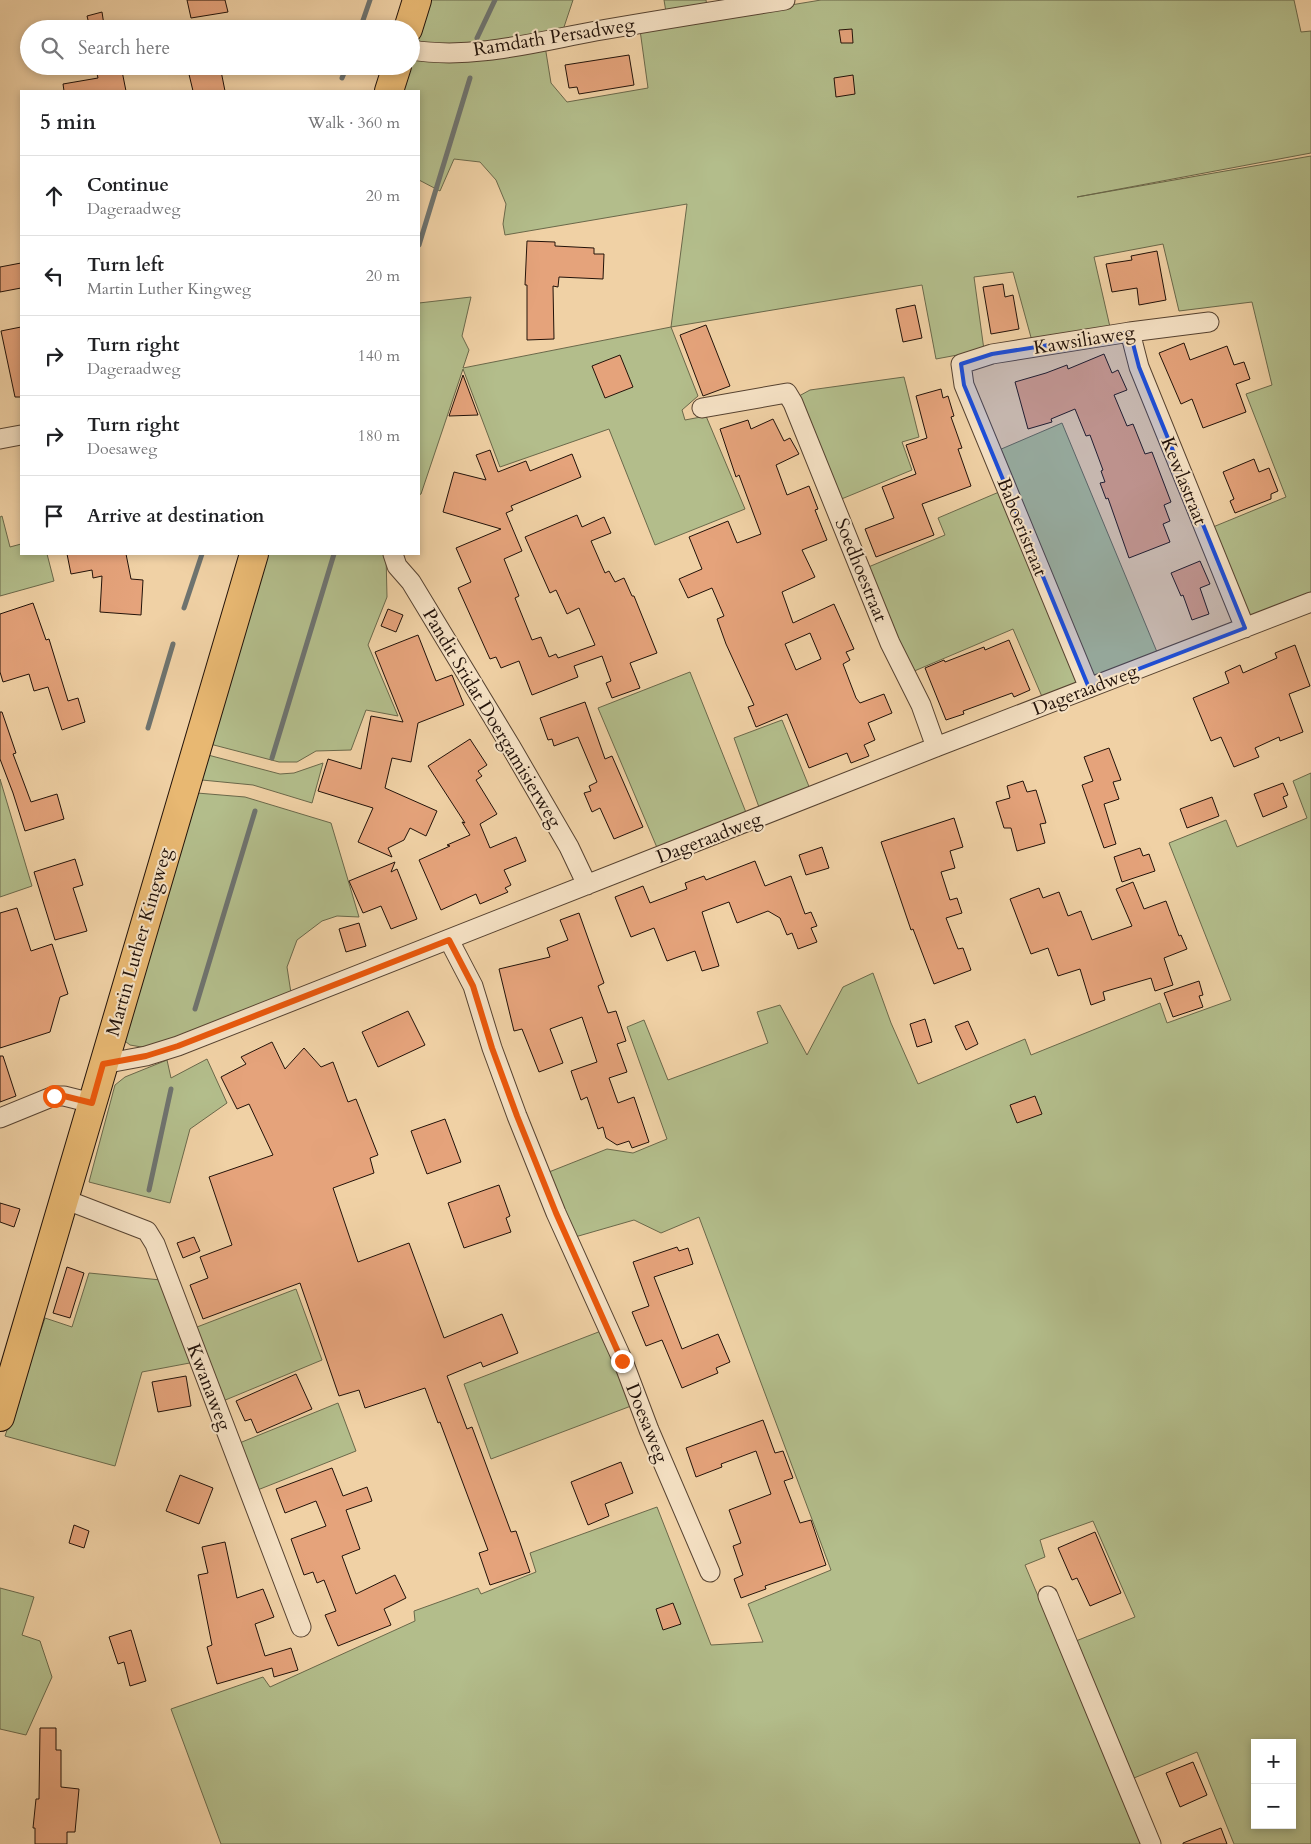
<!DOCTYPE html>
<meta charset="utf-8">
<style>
:root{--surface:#fff;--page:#f6f6f6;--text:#202124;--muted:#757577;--line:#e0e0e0}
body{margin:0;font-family:Cardo,serif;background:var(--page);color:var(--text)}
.controls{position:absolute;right:15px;bottom:15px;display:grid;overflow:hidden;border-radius:0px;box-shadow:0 2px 8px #0003}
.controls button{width:45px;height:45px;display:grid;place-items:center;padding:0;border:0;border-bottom:1px solid var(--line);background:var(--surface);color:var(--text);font:25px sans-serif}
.stop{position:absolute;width:15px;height:15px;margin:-11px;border:4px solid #ea580c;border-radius:50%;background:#fff}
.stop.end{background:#ea580c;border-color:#fff;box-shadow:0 1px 5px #0008}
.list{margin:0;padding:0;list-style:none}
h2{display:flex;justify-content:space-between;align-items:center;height:65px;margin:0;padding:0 20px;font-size:21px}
h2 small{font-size:16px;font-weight:400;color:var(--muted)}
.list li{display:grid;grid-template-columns:32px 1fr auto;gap:15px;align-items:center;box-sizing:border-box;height:80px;padding:0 20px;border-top:1px solid var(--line)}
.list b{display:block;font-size:19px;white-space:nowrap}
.list p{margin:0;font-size:16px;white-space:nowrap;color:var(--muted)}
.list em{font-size:16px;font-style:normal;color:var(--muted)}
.icon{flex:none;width:28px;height:28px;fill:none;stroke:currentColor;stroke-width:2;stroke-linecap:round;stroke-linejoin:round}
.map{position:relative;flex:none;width:1311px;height:1844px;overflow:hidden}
.search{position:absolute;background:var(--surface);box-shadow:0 2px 8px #0003;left:20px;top:20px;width:400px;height:55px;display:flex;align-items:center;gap:12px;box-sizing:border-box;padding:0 18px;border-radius:28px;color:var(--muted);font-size:19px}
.panel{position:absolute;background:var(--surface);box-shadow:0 2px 8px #0003;left:20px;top:90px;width:400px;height:465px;border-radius:0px}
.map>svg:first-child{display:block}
.green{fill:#b3bd8b;stroke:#6a684a;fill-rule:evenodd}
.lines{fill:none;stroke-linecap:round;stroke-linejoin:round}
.stream{stroke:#6e736f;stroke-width:5}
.building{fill:#e5a37b;stroke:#221209;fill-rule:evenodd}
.street-casing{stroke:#564230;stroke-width:21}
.primary-casing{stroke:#221209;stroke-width:30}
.street{stroke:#f5e1c4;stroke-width:19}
.primary{stroke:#e8b872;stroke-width:28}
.route{stroke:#ea580c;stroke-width:6}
.marked{fill:#1d4ed8;fill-opacity:0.2;stroke:#1d4ed8;stroke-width:4;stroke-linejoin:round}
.labels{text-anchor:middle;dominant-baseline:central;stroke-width:4;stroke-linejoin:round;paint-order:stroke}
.street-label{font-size:19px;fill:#221209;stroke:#f5e1c4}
</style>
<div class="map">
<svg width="1311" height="1844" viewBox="0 0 1311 1844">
<rect width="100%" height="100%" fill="#f0d1a5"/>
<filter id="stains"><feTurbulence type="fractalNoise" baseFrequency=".004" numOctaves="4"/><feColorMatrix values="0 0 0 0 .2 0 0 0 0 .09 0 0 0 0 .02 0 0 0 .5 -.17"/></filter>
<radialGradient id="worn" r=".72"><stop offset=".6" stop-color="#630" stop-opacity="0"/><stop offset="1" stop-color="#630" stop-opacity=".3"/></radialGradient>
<!-- green -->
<path class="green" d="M 429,0 L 573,0 L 563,30 L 496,43 L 434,47 L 417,40 Z
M 664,0 L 706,0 L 707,6 L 666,12 Z
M 821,0 L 1294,0 L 1301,32 L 1311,31 L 1311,153 L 1077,197 L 1311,156 L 1311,594 L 1250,618 L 1213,527 L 1286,497 L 1246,394 L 1272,385 L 1252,302 L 1179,311 L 1163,244 L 1094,257 L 1110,327 L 1032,341 L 1013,272 L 974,277 L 984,350 L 936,359 L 922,285 L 671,327 L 698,396 L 682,410 L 685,420 L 706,416 L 745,509 L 655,545 L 609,429 L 500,467 L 463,369 L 421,494 L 419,495 L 419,303 L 471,297 L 462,336 L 469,350 L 463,368 L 671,327 L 687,204 L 505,235 L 503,224 L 506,204 L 496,180 L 480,162 L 454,159 L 440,191 L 419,180 L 419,91 L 400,91 L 408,66 L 411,66 L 411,57 L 545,46 L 551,83 L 567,102 L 648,88 L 640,30 Z
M 904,377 L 919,437 L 902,442 L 912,470 L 839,500 L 799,396 L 810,390 Z
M 1062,423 L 1157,652 L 1093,681 L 999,450 Z
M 999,492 L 1078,686 L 1043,699 L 1013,629 L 912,672 L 866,568 L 945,535 L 938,518 Z
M 2,516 L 10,547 L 21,544 L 21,554 L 47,554 L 54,581 L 0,596 L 0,517 Z
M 266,554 L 386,554 L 387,597 L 368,645 L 398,716 L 366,710 L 351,750 L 316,751 L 297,762 L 279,762 L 210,744 Z
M 690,672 L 747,815 L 658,850 L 598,708 Z
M 782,720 L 810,789 L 760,810 L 734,738 Z
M 208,755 L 280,774 L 294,773 L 323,763 L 312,803 L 253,785 L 202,780 Z
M 1311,773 L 1311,1844 L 1234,1844 L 1197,1752 L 1134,1778 L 1076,1641 L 1135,1617 L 1093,1521 L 1040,1540 L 1045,1557 L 1025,1565 L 1142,1844 L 221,1844 L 171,1709 L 263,1677 L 270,1687 L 415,1621 L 414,1611 L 478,1588 L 481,1594 L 536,1572 L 530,1553 L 657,1507 L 711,1645 L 763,1642 L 748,1604 L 831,1570 L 699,1217 L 661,1233 L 634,1220 L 575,1237 L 549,1172 L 607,1149 L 633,1153 L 667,1139 L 627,1027 L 644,1020 L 668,1080 L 768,1043 L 757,1012 L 780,1005 L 807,1055 L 843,987 L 873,973 L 891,1023 L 918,1084 L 1025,1039 L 1031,1055 L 1160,1003 L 1167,1023 L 1231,1000 L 1169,843 L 1226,820 L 1237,847 L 1307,818 L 1293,781 ZM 1255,1743 L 1292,1743 L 1292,1825 L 1255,1825 Z
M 0,779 L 32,886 L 0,897 Z
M 197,793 L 245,797 L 331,823 L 359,917 L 337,916 L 322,921 L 297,940 L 287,967 L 291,993 L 147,1048 L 130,1045 L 121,1038 Z
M 207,1059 L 227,1103 L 190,1129 L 170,1203 L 89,1182 L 115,1085 L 125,1077 L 167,1060 L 171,1078 Z
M 89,1273 L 161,1280 L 195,1362 L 142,1372 L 115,1466 L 5,1436 L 45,1318 L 72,1327 Z
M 296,1289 L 322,1360 L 223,1401 L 197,1327 Z
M 601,1331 L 631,1406 L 491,1459 L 464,1384 Z
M 338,1403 L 356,1451 L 255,1491 L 237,1444 Z
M 0,1588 L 34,1597 L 22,1635 L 40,1641 L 52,1677 L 26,1735 L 0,1729 Z"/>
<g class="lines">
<!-- stream -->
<path class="stream" d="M 360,29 L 370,0
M 477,38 L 495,0
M 342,78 L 347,66
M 419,245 L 470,78
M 184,608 L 202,554
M 148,728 L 173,644
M 272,758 L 334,554
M 195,1009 L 255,811
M 149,1190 L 171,1089"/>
</g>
<!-- building -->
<path class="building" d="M 187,0 L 225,0 L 228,12 L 191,18 Z
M 102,12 L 104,25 L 90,28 L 87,16 Z
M 852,29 L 853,43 L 841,43 L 839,30 Z
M 629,55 L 634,85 L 579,94 L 577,87 L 569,88 L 565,65 Z
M 95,66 L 121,66 L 126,91 L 64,91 L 63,84 L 98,78 Z
M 187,66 L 220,66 L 225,91 L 193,91 Z
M 853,75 L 855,94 L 836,97 L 834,78 Z
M 527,241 L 555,242 L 555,246 L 594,248 L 594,254 L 604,254 L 603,279 L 559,277 L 558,287 L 553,286 L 554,339 L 527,340 L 527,285 L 525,285 Z
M 1157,251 L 1166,300 L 1139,305 L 1137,288 L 1112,292 L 1106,264 L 1132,260 L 1131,256 Z
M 21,263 L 21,288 L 0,292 L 0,267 Z
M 1003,284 L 1005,297 L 1013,295 L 1019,329 L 991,334 L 983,287 Z
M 915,305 L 922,338 L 903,342 L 896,309 Z
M 706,325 L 730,386 L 703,396 L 680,335 Z
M 21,327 L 21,397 L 15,397 L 1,331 Z
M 1184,343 L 1190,360 L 1227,346 L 1234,365 L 1244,362 L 1250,379 L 1236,384 L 1246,412 L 1203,428 L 1192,399 L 1181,404 L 1159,353 Z
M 1104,354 L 1112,373 L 1118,370 L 1127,390 L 1114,395 L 1127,426 L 1133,424 L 1145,454 L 1152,452 L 1171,502 L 1164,505 L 1170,521 L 1163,524 L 1170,542 L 1129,558 L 1108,498 L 1106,499 L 1100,483 L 1105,482 L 1101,471 L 1103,470 L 1090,435 L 1086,436 L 1075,409 L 1051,419 L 1052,422 L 1028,429 L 1015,382 L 1046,373 L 1067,365 L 1068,369 Z
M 620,355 L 633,387 L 605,398 L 592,366 Z
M 463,375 L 478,415 L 449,416 Z
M 941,389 L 943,398 L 948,396 L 954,416 L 951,417 L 962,448 L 958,449 L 971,486 L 922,504 L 934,535 L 876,557 L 865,529 L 894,518 L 882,487 L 916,474 L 906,445 L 927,438 L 916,396 Z
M 773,419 L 784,441 L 790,438 L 799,454 L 776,465 L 787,495 L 809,486 L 818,509 L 815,510 L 827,540 L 802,550 L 815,577 L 782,592 L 793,623 L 834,604 L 854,649 L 846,652 L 850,660 L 843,664 L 856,698 L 860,703 L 884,694 L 892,713 L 868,723 L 875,740 L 864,745 L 869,756 L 851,763 L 847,753 L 809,768 L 787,714 L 756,727 L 748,707 L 754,705 L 726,644 L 717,619 L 724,616 L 712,588 L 688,598 L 679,579 L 702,569 L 689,537 L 728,521 L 737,543 L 761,534 L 739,475 L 736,477 L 720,429 L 748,420 L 751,429 ZM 810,633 L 821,659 L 796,670 L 785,644 Z
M 490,450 L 498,472 L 526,461 L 530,471 L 572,454 L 581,477 L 511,506 L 513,510 L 506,513 L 522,551 L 504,559 L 519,596 L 515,598 L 532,640 L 541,637 L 549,657 L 556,654 L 558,658 L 595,645 L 579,608 L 567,614 L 556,590 L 550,593 L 525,537 L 577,515 L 582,527 L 604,517 L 611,533 L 591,541 L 605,573 L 609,571 L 615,582 L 624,578 L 632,596 L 634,596 L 657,653 L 630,663 L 640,688 L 612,698 L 606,683 L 611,681 L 602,656 L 574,666 L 578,677 L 532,695 L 519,661 L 501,668 L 496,657 L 490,659 L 458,588 L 471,582 L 456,548 L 501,529 L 443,512 L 454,472 L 486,480 L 476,455 Z
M 1254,459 L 1259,472 L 1269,468 L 1278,491 L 1271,494 L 1271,499 L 1235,513 L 1230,501 L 1234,499 L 1223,472 Z
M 67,554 L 126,554 L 131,579 L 143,580 L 141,615 L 100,612 L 102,576 L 93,578 L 92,570 L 71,574 Z
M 1200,561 L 1210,584 L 1200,588 L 1209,614 L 1192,620 L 1183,595 L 1181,596 L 1171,573 Z
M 33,603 L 46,640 L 49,639 L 68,701 L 78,698 L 85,722 L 62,730 L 48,687 L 34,691 L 29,674 L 3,682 L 0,672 L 0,614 Z
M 388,609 L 403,615 L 396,632 L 381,626 Z
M 418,635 L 436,681 L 452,675 L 464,705 L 418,723 L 411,762 L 392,758 L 385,788 L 437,811 L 426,836 L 410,828 L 404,840 L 388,848 L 392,857 L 358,842 L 373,808 L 318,791 L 328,759 L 361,769 L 371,716 L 403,722 L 375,652 Z
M 1009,640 L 1030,690 L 1014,697 L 1012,693 L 963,711 L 964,714 L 946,720 L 925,668 L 944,660 L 945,662 L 984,647 L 985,650 Z
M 1295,645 L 1310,686 L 1289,694 L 1303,732 L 1280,741 L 1279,737 L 1255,748 L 1259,757 L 1234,767 L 1221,737 L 1211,741 L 1193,698 L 1229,683 L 1225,672 L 1240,665 L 1243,673 L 1277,658 L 1275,653 Z
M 585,702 L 605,759 L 612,756 L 643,827 L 614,839 L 600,808 L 592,812 L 584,793 L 591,791 L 589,786 L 597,782 L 578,737 L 554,746 L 552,739 L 548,740 L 540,718 Z
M 0,712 L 2,712 L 16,753 L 13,754 L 31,802 L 57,794 L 64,819 L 25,831 L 13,793 L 0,759 Z
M 470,739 L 487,765 L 478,771 L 482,776 L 476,780 L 497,814 L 480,824 L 490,848 L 516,837 L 526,861 L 504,870 L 511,885 L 505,888 L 508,892 L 480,904 L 476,894 L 441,910 L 419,860 L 450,846 L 447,845 L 470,835 L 462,822 L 465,823 L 428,766 Z
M 1109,748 L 1121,780 L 1113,782 L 1119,799 L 1104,804 L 1116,844 L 1104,848 L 1082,785 L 1093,781 L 1084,757 Z
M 1023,781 L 1027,792 L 1036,790 L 1046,823 L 1040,824 L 1045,843 L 1017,851 L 1011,828 L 1004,828 L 996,802 L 1010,798 L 1007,786 Z
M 1283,783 L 1288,795 L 1283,797 L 1287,807 L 1263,817 L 1254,794 Z
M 1212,797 L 1219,816 L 1187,828 L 1180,809 Z
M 954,818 L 963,847 L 950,851 L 955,868 L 941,872 L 950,900 L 957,898 L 962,913 L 946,918 L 958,949 L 963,948 L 971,970 L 934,984 L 913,929 L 911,930 L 881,842 Z
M 822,847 L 829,868 L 806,875 L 799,855 Z
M 1140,848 L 1143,856 L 1149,854 L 1155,871 L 1122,882 L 1114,857 Z
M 75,859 L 83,885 L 73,888 L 87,931 L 55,940 L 34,872 Z
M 755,861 L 765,886 L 791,876 L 805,914 L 811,912 L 817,926 L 811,928 L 817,942 L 798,949 L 792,933 L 787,935 L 780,918 L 768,911 L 737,923 L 729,902 L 702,912 L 719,966 L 702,971 L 695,951 L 667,961 L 654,928 L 631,937 L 615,897 L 643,886 L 650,903 L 687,889 L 685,883 L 704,876 L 706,880 Z
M 395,862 L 391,872 L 397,869 L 417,919 L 391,929 L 381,906 L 363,913 L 349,881 Z
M 1133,882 L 1144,909 L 1166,901 L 1179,936 L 1181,935 L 1187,949 L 1164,958 L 1173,985 L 1155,991 L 1151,978 L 1103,992 L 1105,1000 L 1091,1005 L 1080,969 L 1058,976 L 1048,948 L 1031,954 L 1010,899 L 1039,888 L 1043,898 L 1059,892 L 1068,916 L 1081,911 L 1092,940 L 1132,926 L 1116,889 Z
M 17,908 L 31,951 L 52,944 L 68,994 L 60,997 L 50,1032 L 0,1048 L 0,913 Z
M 579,913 L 604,983 L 598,986 L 608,1013 L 616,1011 L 626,1041 L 617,1044 L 627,1072 L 609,1078 L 618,1103 L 634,1097 L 649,1142 L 632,1148 L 629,1141 L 617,1145 L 606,1138 L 603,1127 L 598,1129 L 587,1097 L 581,1100 L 571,1071 L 597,1062 L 582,1017 L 550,1029 L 563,1063 L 539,1072 L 522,1029 L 514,1031 L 499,969 L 550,957 L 547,948 L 568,940 L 560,920 Z
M 359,923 L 366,946 L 346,952 L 339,929 Z
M 1199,981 L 1203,995 L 1199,996 L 1203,1007 L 1173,1017 L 1164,993 Z
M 408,1011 L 425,1045 L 378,1067 L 362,1032 Z
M 925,1019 L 932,1042 L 917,1047 L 910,1024 Z
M 968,1021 L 978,1044 L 966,1050 L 955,1026 Z
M 272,1042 L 285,1069 L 304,1048 L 321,1067 L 333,1062 L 348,1102 L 356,1099 L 378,1155 L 370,1158 L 374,1173 L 333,1188 L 358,1262 L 409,1243 L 444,1338 L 502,1314 L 518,1353 L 483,1367 L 481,1362 L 447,1376 L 467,1429 L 472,1427 L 511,1532 L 516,1531 L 530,1572 L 490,1585 L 479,1553 L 488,1550 L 440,1422 L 438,1423 L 425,1388 L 365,1408 L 359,1390 L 339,1396 L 300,1283 L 203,1319 L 190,1285 L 208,1278 L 200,1257 L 232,1245 L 209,1177 L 273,1155 L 249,1104 L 237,1109 L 221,1077 L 246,1064 L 241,1057 Z
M 0,1056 L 3,1056 L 16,1096 L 0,1102 Z
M 1035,1096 L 1042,1114 L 1017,1123 L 1010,1105 Z
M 445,1119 L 461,1162 L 427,1174 L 411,1131 Z
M 499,1185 L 510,1216 L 506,1218 L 511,1232 L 464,1248 L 448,1203 Z
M 0,1203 L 20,1209 L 14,1227 L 0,1222 Z
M 194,1237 L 200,1251 L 183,1258 L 177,1243 Z
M 677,1247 L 679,1251 L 688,1248 L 693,1264 L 654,1277 L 682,1349 L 718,1334 L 730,1362 L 716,1368 L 718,1373 L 682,1388 L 662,1340 L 646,1346 L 632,1312 L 649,1306 L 633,1262 Z
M 67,1267 L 84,1273 L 70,1318 L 53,1313 Z
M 296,1374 L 312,1409 L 257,1433 L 251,1419 L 245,1421 L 236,1401 Z
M 186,1376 L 191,1406 L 158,1412 L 152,1382 Z
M 763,1420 L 775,1453 L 783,1451 L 793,1478 L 784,1481 L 800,1523 L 811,1520 L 826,1565 L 765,1586 L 766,1589 L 741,1598 L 734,1579 L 743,1575 L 733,1546 L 741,1543 L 729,1510 L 771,1494 L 756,1451 L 721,1464 L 722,1467 L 696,1477 L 686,1448 Z
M 621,1462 L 633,1493 L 605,1504 L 609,1516 L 588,1525 L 571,1482 Z
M 332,1468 L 343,1496 L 367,1487 L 372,1501 L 346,1510 L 360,1549 L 342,1556 L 356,1594 L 395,1575 L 406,1598 L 384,1609 L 391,1625 L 338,1646 L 325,1615 L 336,1611 L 324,1580 L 317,1583 L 313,1572 L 304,1575 L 291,1539 L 326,1526 L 316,1501 L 285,1513 L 276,1489 Z
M 180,1475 L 213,1488 L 199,1524 L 166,1511 Z
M 74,1525 L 89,1531 L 84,1548 L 69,1543 Z
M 1095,1532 L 1121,1593 L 1090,1606 L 1077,1578 L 1072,1580 L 1058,1548 Z
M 225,1542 L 237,1598 L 263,1589 L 274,1617 L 255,1624 L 265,1656 L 291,1648 L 298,1670 L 274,1677 L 272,1668 L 217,1684 L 207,1647 L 212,1645 L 198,1575 L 208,1573 L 202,1547 Z
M 673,1603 L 681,1624 L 663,1630 L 656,1609 Z
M 131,1630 L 146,1681 L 130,1686 L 124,1662 L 118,1664 L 109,1637 Z
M 40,1728 L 56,1728 L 56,1750 L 61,1750 L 61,1787 L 79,1789 L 75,1832 L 67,1832 L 67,1844 L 35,1844 L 35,1828 L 33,1828 L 36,1799 L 39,1799 Z
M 1193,1762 L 1207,1795 L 1180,1807 L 1166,1773 Z
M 1221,1828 L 1227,1844 L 1183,1844 L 1183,1843 Z"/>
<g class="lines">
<!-- street casing -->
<g class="street-casing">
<path id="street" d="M 411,50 C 473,60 536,42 596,31 C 659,20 722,10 785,0
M 1130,332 L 1139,367 L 1245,628
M 702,408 L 787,393 L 793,403 L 890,643 L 921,705 L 936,747
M 0,439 L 21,435
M 393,554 L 397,566 L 411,582 L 511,747 L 569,847 L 587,885
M 1089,688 L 964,385 L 961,364 L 992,354 L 1130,332 L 1209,322
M 449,940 L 473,986 L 492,1048 L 517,1116 L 556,1213 L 623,1361 L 649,1430 L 710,1572
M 103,1064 L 146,1056 L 178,1046 L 936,747 L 1311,602
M 0,1118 L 54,1096 L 64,1096 L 92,1103
M 64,1199 L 147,1231 L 155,1244 L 301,1627
M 1048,1596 L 1151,1844"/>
</g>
<!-- primary casing -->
<g class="primary-casing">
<path id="primary" d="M 408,29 L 417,0
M 389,91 L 397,66
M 0,1417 L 254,554"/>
</g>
<!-- street -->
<use href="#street" class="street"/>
<!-- primary -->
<use href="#primary" class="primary"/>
</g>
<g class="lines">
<!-- route -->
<path class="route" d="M 54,1096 L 64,1096 L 92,1103 L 103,1064 L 146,1056 L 178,1046 L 449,940 L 473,986 L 492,1048 L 517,1116 L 556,1213 L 622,1361"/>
</g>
<!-- marked area -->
<path class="marked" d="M 1130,332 L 1139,367 L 1245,628 L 1089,688 L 964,385 L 961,364 L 992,354 Z"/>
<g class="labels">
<!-- street labels -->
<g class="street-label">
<text transform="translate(554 37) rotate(-9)">Ramdath Persadweg</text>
<text transform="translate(1084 340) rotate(-9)">Kawsiliaweg</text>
<text transform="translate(1184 481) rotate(68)">Kewlastraat</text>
<text transform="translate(1022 527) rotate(68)">Baboeristraat</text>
<text transform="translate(861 570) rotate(68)">Soedhoestraat</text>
<text transform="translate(1085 690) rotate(-21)">Dageraadweg</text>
<text transform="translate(492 718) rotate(59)">Pandit Sridat Doergamisierweg</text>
<text transform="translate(709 838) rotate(-21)">Dageraadweg</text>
<text transform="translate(139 942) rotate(-74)">Martin Luther Kingweg</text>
<text transform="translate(209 1387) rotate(69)">Kwanaweg</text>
<text transform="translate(647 1423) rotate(68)">Doesaweg</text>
</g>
</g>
<rect width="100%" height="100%" filter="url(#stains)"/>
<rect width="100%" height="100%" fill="url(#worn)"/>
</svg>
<div class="controls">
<button>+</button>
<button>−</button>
</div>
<div class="stop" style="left:54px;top:1096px"></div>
<div class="stop end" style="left:622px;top:1361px"></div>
<div class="search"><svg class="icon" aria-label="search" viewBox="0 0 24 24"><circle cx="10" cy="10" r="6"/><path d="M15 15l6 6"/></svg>Search here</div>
<section class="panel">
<h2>5 min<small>Walk · 360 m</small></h2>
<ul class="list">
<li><svg class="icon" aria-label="ahead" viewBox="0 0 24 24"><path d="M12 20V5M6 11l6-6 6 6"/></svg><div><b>Continue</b><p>Dageraadweg</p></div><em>20 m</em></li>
<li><svg class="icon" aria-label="left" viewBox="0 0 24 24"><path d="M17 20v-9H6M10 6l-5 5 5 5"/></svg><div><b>Turn left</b><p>Martin Luther Kingweg</p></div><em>20 m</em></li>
<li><svg class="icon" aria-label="right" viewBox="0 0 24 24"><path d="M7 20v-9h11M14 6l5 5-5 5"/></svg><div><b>Turn right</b><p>Dageraadweg</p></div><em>140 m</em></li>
<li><svg class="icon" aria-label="right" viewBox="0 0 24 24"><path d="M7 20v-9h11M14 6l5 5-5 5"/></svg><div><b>Turn right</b><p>Doesaweg</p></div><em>180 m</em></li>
<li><svg class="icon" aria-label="arrive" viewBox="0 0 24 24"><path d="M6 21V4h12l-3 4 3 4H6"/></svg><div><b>Arrive at destination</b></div></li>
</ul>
</section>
</div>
